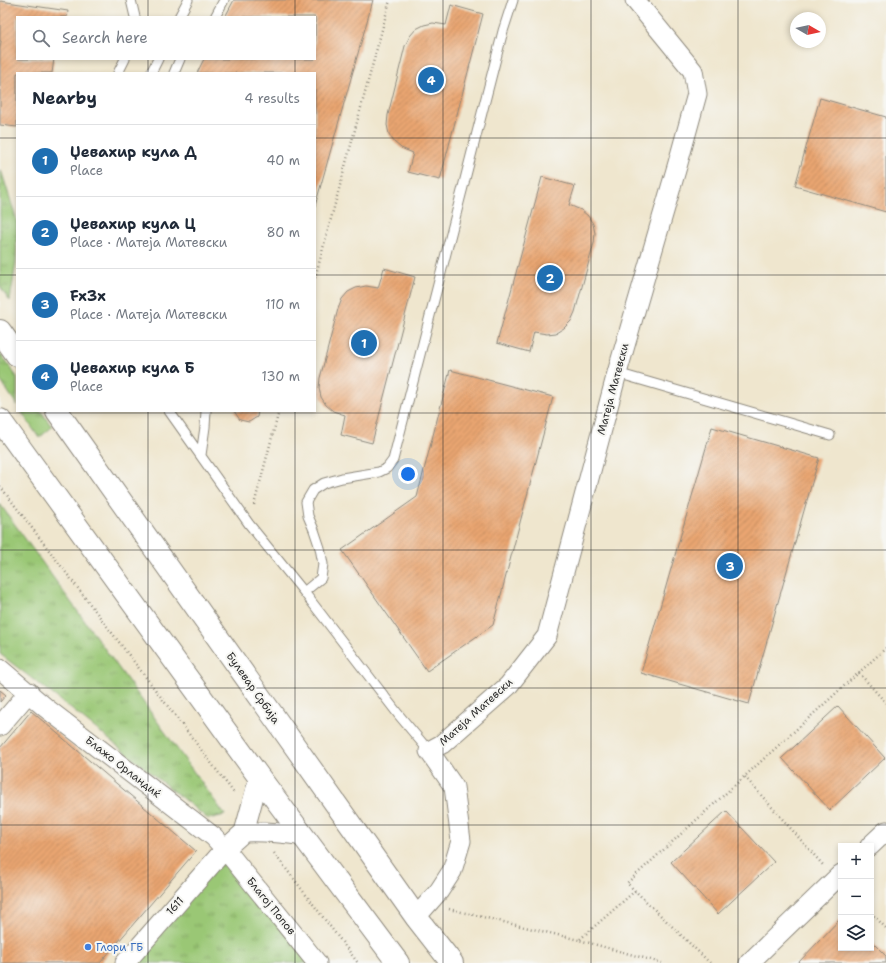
<!DOCTYPE html>
<meta charset="utf-8">
<style>
:root{--surface:#fff;--page:#f2f2f3;--text:#1f2937;--muted:#747a83;--line:#e0e1e3;--accent:#1f6fb2}
body{margin:0;font-family:"Shantell Sans",sans-serif;background:var(--page);color:var(--text)}
.controls{position:absolute;right:12px;bottom:12px;display:grid;overflow:hidden;border-radius:0px;box-shadow:0 2px 6px #0003}
.controls button{width:36px;height:36px;display:grid;place-items:center;padding:0;border:0;border-bottom:1px solid var(--line);background:var(--surface);color:var(--text);font:20px sans-serif}
.compass{position:absolute;left:790px;top:12px;width:36px;height:36px;border-radius:50%;background:var(--surface);box-shadow:0 2px 6px #0003;rotate:99deg}
.you{position:absolute;left:408px;top:474px;width:14px;height:14px;margin:-10px;border:3px solid #fff;border-radius:50%;background:#1a73e8;box-shadow:0 0 0 6px #1a73e833}
.badge{display:grid;place-items:center;width:26px;height:26px;border-radius:50%;background:var(--accent);color:#fff;font-size:13px;font-weight:700}
.pin{position:absolute;translate:-50% -50%;border:2px solid #fff;box-shadow:0 1px 4px #0006}
.list{margin:0;padding:0;list-style:none}
h2{display:flex;justify-content:space-between;align-items:center;height:52px;margin:0;padding:0 16px;font-size:17px}
h2 small{font-size:13px;font-weight:400;color:var(--muted)}
.list li{display:grid;grid-template-columns:26px 1fr auto;gap:12px;align-items:center;box-sizing:border-box;height:72px;padding:0 16px;border-top:1px solid var(--line)}
.list b{display:block;font-size:15px;white-space:nowrap}
.list p{margin:0;font-size:13px;white-space:nowrap;color:var(--muted)}
.list em{font-size:13px;font-style:normal;color:var(--muted)}
.icon{flex:none;width:22px;height:22px;fill:none;stroke:currentColor;stroke-width:2;stroke-linecap:round;stroke-linejoin:round}
.map{position:relative;flex:none;width:886px;height:963px;overflow:hidden}
.search{position:absolute;background:var(--surface);box-shadow:0 2px 6px #0003;left:16px;top:16px;width:300px;height:44px;display:flex;align-items:center;gap:10px;box-sizing:border-box;padding:0 14px;border-radius:0px;color:var(--muted);font-size:15px}
.panel{position:absolute;background:var(--surface);box-shadow:0 2px 6px #0003;left:16px;top:72px;width:300px;height:340px;border-radius:0px}
.map>svg:first-child{display:block}
.grass{fill:url(#grass-tufts);stroke:#627950}
.building{fill:url(#building-hatch)}
.lines{fill:none;stroke-linecap:round;stroke-linejoin:round}
.service-casing{stroke:#8d887c;stroke-width:11}
.minor-casing{stroke:#8d887c;stroke-width:21}
.tertiary-casing{stroke:#8d887c;stroke-width:24}
.path{stroke:#8d887c;stroke-width:2.5;stroke-dasharray:1 3;stroke-linecap:butt}
.service{stroke:#fff;stroke-width:9}
.minor{stroke:#fff;stroke-width:19}
.tertiary{stroke:#fff;stroke-width:22}
.grid{fill:none;stroke:#2b2b2b;stroke-width:1;stroke-opacity:0.55}
.shop-dot{fill:#3f7fe0;stroke:#f6f6f2;stroke-width:1.5}
.labels{text-anchor:middle;dominant-baseline:central;stroke-width:4;stroke-linejoin:round;paint-order:stroke}
.street-label{font-size:11px;fill:#2b2b2b;stroke:#f6f6f2}
.shop-label{font-size:11px;fill:#366cbe;stroke:#f6f6f2;text-anchor:start}
</style>
<div class="map">
<svg width="886" height="963" viewBox="0 0 886 963">
<defs>
<pattern id="grass-tufts" width="24" height="20" patternUnits="userSpaceOnUse"><rect width="24" height="20" fill="#9ac774"/><path d="M3 7l-1-3M5 7V3M7 7l1-3M15 17l-1-3M17 17v-4M19 17l1-3" fill="none" stroke="#7ea25f"/></pattern>
<pattern id="building-hatch" width="6" height="6" patternUnits="userSpaceOnUse"><rect width="6" height="6" fill="#e9a571"/><path d="M-1 1l2-2M0 6l6-6M5 7l2-2" fill="none" stroke="#bd875d"/></pattern>
</defs>
<rect width="100%" height="100%" fill="#f6f6f2"/>
<filter id="ink" filterUnits="userSpaceOnUse"><feTurbulence type="fractalNoise" baseFrequency=".025" numOctaves="2"/><feDisplacementMap in="SourceGraphic" scale="8" xChannelSelector="R" yChannelSelector="G"/><feConvolveMatrix kernelMatrix="1 2 1 2 8 2 1 2 1" color-interpolation-filters="sRGB"/></filter>
<filter id="wash" filterUnits="userSpaceOnUse"><feTurbulence type="fractalNoise" baseFrequency=".012" numOctaves="4" result="noise"/><feDisplacementMap in="SourceGraphic" scale="16" xChannelSelector="R" yChannelSelector="G"/><feGaussianBlur stdDeviation="0.9" result="paint"/><feColorMatrix in="noise" values="0 0 0 0 0 0 0 0 0 0 0 0 0 0 0 0 0 1.4 0 .05"/><feComposite in="paint" operator="in"/></filter>
<g filter="url(#wash)">
<rect width="100%" height="100%" fill="#efe6ce"/>
<!-- grass -->
<path class="grass" d="M 0,169 L 2,173 L 17,221 L 16,262 L 10,301 L 0,286 Z
M 0,353 L 17,377 L 17,405 L 0,380 Z
M 21,411 L 41,411 L 52,427 L 39,438 Z
M 0,504 L 225,815 L 208,819 L 60,700 L 0,654 Z
M 225,849 L 316,963 L 127,963 Z"/>
<g id="blocks">
<!-- building -->
<path class="building" d="M 234,0 L 373,0 L 315,206 L 315,73 L 197,73 L 204,59 L 315,59 L 315,17 L 225,17 Z
M 0,1 L 68,11 L 67,17 L 17,17 L 17,59 L 54,59 L 52,73 L 17,73 L 17,127 L 0,125 L 0,48 L 1,41 L 0,41 Z
M 451,5 L 483,14 L 440,180 L 408,172 L 413,153 L 401,148 L 394,142 L 389,134 L 387,125 L 388,115 L 405,46 L 410,36 L 416,29 L 424,25 L 433,23 L 446,25 Z
M 820,98 L 886,117 L 886,212 L 795,186 Z
M 542,177 L 575,186 L 569,205 L 581,210 L 588,216 L 593,224 L 595,233 L 594,243 L 575,312 L 571,321 L 564,328 L 556,333 L 547,334 L 534,332 L 529,352 L 497,343 Z
M 384,268 L 415,277 L 372,443 L 341,435 L 345,415 L 333,411 L 326,405 L 321,397 L 319,388 L 320,378 L 338,309 L 342,299 L 348,292 L 356,288 L 366,286 L 378,288 Z
M 450,370 L 553,397 L 493,625 L 427,671 L 342,550 L 417,497 Z
M 234,411 L 258,411 L 257,417 L 249,422 L 240,420 Z
M 712,427 L 819,458 L 749,704 L 641,673 Z
M 0,690 L 6,695 L 0,702 Z
M 838,706 L 885,758 L 830,810 L 782,758 Z
M 31,711 L 196,851 L 100,963 L 0,963 L 0,748 Z
M 726,811 L 774,862 L 718,914 L 671,862 Z
M 841,918 L 841,948 L 871,948 L 871,941 L 886,956 L 886,963 L 798,963 Z"/>
</g>
</g>
<g filter="url(#ink)">
<use href="#blocks" fill-opacity="0" stroke="#8d887c" stroke-width="1"/>
<g class="lines">
<!-- service casing -->
<g class="service-casing">
<path id="service" d="M 131,0 L 135,17
M 179,17 L 188,0
M 215,17 L 224,0
M 118,73 L 125,59
M 151,73 L 158,59
M 174,73 L 180,59
M 617,373 L 830,435
M 169,411 L 249,524 L 304,592 L 398,714 L 429,751
M 201,455 L 205,427 L 206,411
M 304,592 L 321,578 L 323,564 L 320,548 L 314,530 L 308,516 L 306,502 L 313,490 L 324,483 L 342,478 L 379,472 L 387,468 L 393,460 L 503,31 L 513,0"/>
</g>
<!-- minor casing -->
<g class="minor-casing">
<path id="minor" d="M 0,669 L 46,708 L 214,837 L 225,849 L 244,832
M 0,726 L 29,692
M 244,832 C 265,831 283,833 304,836
M 244,832 L 249,814 L 259,777
M 870,846 L 886,831
M 416,917 L 439,891 L 452,871 L 461,841 L 454,787 L 429,751 L 442,744 L 508,686 L 547,636 L 617,373 L 678,163 L 697,94 L 693,71 L 635,0
M 125,963 L 225,849 L 317,963
M 749,963 L 841,874"/>
</g>
<!-- tertiary casing -->
<g class="tertiary-casing">
<path id="tertiary" d="M 0,331 L 17,355
M 57,411 L 416,917 L 452,963
M 0,420 L 259,777 L 398,963"/>
</g>
<!-- path -->
<path class="path" d="M 315,278 L 390,0
M 0,486 L 234,793
M 254,505 L 279,411
M 859,673 L 886,703
M 745,777 L 823,865
M 274,853 L 358,963
M 635,891 L 579,940 L 662,963
M 449,909 L 579,940
M 871,913 L 886,928
M 710,963 L 627,883 L 886,648"/>
<!-- service -->
<use href="#service" class="service"/>
<!-- minor -->
<use href="#minor" class="minor"/>
<!-- tertiary -->
<use href="#tertiary" class="tertiary"/>
</g>
</g>
<!-- grid -->
<path class="grid" d="M 148,0 L 148,17M 295,0 L 295,17M 443,0 L 443,963M 591,0 L 591,963M 738,0 L 738,963M 148,59 L 148,73M 295,59 L 295,73M 0,138 L 17,138M 315,138 L 886,138M 0,275 L 17,275M 315,275 L 886,275M 148,411 L 148,963M 295,411 L 295,963M 0,413 L 886,413M 0,550 L 886,550M 0,688 L 886,688M 0,825 L 886,825"/>
<!-- markers -->
<circle class="shop-dot" cx="88" cy="947" r="4"/>
<g class="labels">
<!-- street labels -->
<g class="street-label">
<text transform="translate(613 389) rotate(-75)">Матеја Матевски</text>
<text transform="translate(253 688) rotate(55)">Булевар Србија</text>
<text transform="translate(476 712) rotate(-42)">Матеја Матевски</text>
<text transform="translate(123 767) rotate(38)">Блажо Орландиќ</text>
<text transform="translate(175 906) rotate(-49)">1611</text>
<text transform="translate(271 906) rotate(51)">Благој Попов</text>
</g>
<!-- shop labels -->
<g class="shop-label">
<text x="96" y="947">Глори ГБ</text>
</g>
</g>
</svg>
<div class="controls">
<button>+</button>
<button>−</button>
<button><svg class="icon" aria-label="layers" viewBox="0 0 24 24"><path d="M12 4l9 5-9 5-9-5zM3 14l9 5 9-5"/></svg></button>
</div>
<svg class="compass" viewBox="-18 -18 36 36"><path d="M0-13l5 13h-10z" fill="#e53935"/><path d="M0 13l5-13h-10z" fill="#747a83"/></svg>
<div class="you"></div>
<div class="pin badge" style="left:364px;top:343px">1</div>
<div class="pin badge" style="left:550px;top:278px">2</div>
<div class="pin badge" style="left:730px;top:566px">3</div>
<div class="pin badge" style="left:431px;top:80px">4</div>
<div class="search"><svg class="icon" aria-label="search" viewBox="0 0 24 24"><circle cx="10" cy="10" r="6"/><path d="M15 15l6 6"/></svg>Search here</div>
<section class="panel">
<h2>Nearby<small>4 results</small></h2>
<ul class="list">
<li><span class="badge">1</span><div><b>Џевахир кула Д</b><p>Place</p></div><em>40 m</em></li>
<li><span class="badge">2</span><div><b>Џевахир кула Ц</b><p>Place · Матеја Матевски</p></div><em>80 m</em></li>
<li><span class="badge">3</span><div><b>Fx3x</b><p>Place · Матеја Матевски</p></div><em>110 m</em></li>
<li><span class="badge">4</span><div><b>Џевахир кула Б</b><p>Place</p></div><em>130 m</em></li>
</ul>
</section>
</div>
